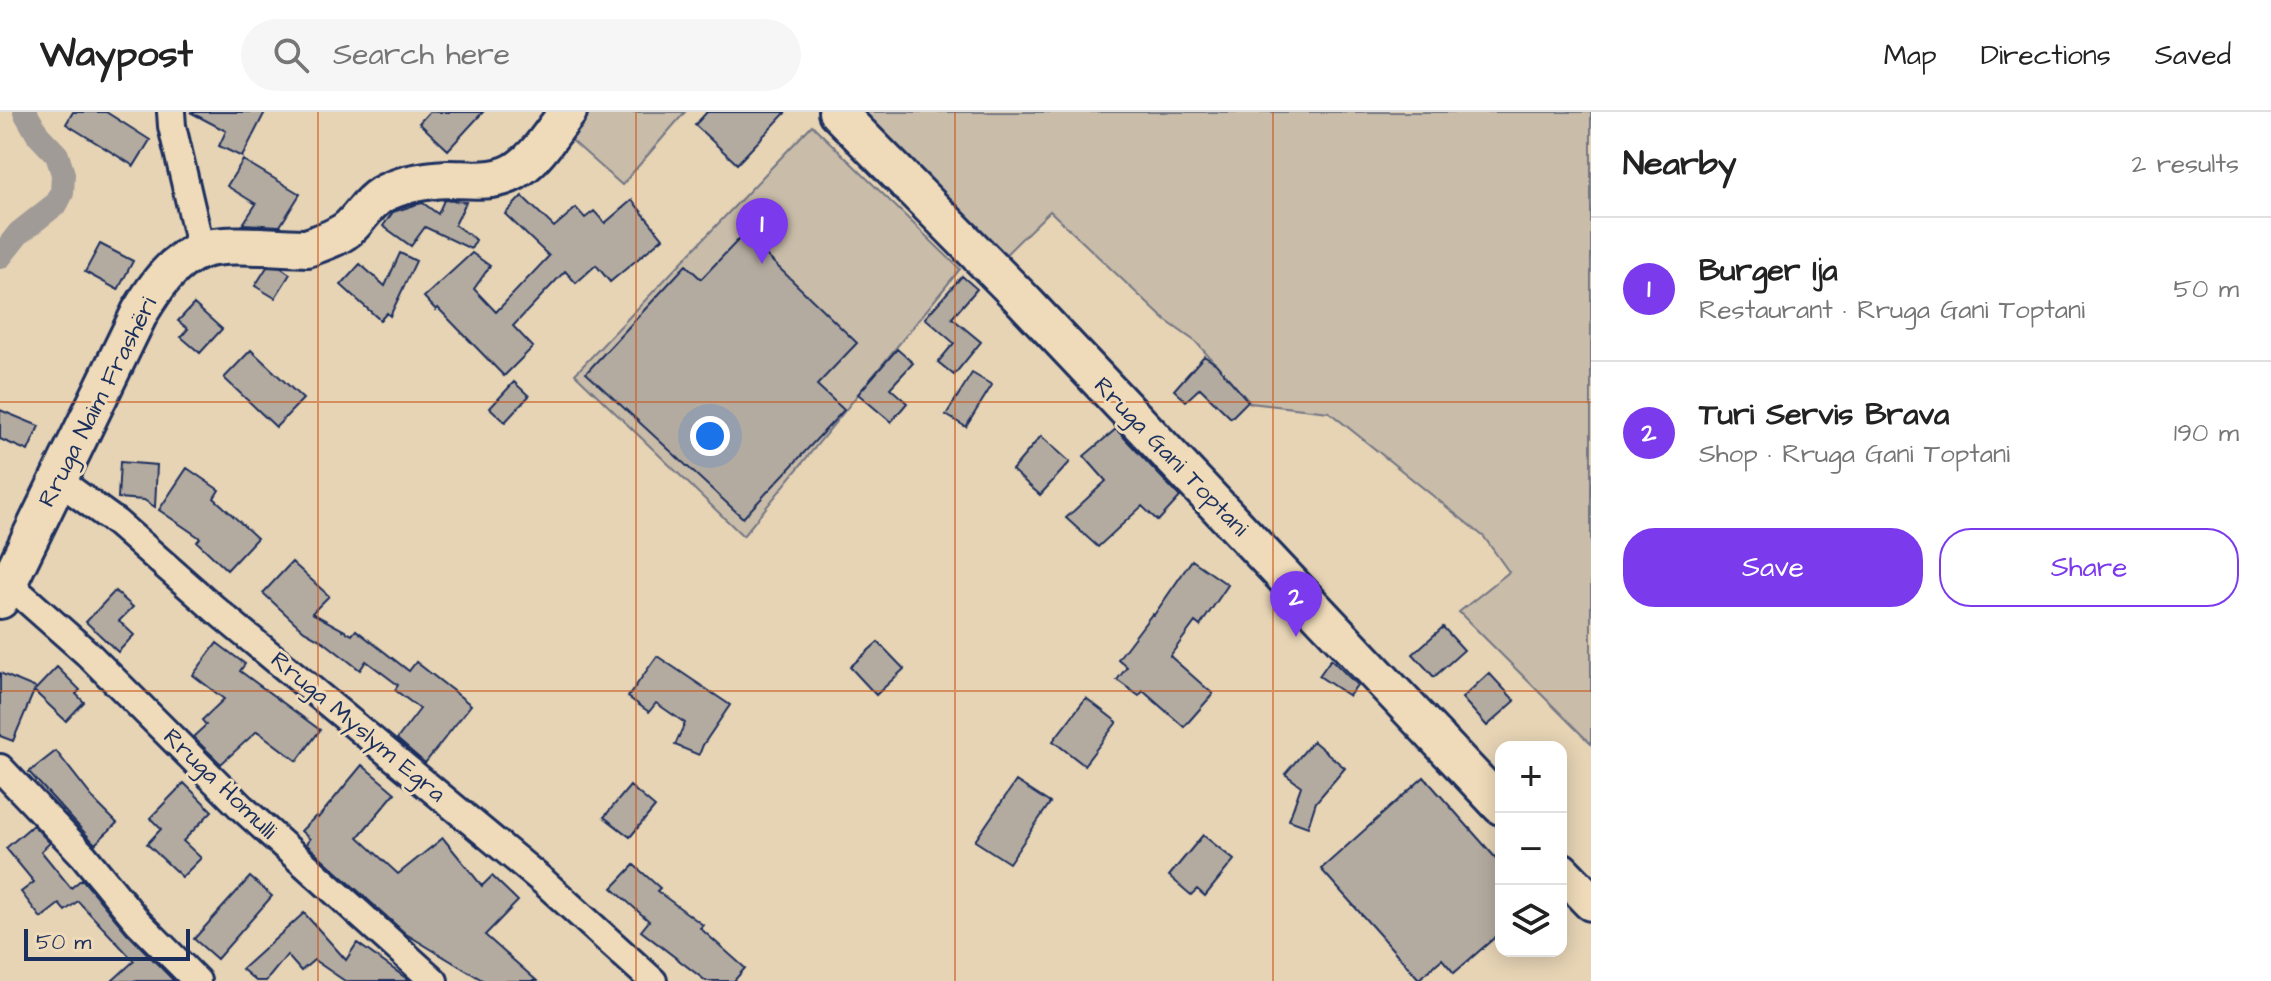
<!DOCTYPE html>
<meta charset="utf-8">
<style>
:root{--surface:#fff;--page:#f6f6f6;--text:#222;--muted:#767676;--line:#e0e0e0;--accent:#7c3aed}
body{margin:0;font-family:"Architects Daughter",sans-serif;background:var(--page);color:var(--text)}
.controls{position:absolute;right:24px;bottom:24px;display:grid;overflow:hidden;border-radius:16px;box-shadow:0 4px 20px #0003}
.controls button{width:72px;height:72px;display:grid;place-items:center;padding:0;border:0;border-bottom:2px solid var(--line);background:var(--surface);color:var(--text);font:40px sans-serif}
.scale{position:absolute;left:24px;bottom:20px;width:166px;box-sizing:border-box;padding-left:8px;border:4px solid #1b2f5e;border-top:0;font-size:22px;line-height:28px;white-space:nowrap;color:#1b2f5e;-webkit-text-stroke:6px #efdbb9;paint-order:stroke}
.you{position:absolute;left:710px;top:324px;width:28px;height:28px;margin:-20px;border:6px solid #fff;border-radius:50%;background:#1a73e8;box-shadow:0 0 0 12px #1a73e833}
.badge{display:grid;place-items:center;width:52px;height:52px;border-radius:50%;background:var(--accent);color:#fff;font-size:26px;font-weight:700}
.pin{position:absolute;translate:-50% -66px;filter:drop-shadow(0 2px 4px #0008)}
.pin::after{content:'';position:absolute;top:42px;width:28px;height:24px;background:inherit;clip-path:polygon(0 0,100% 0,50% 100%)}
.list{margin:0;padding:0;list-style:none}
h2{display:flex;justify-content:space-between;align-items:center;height:104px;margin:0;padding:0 32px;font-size:34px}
h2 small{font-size:26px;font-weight:400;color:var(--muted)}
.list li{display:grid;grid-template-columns:52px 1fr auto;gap:24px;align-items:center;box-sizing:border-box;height:144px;padding:0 32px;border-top:2px solid var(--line)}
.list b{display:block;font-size:30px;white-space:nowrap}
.list p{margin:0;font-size:26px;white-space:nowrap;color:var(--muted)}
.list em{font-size:26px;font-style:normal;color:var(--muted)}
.actions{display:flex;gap:16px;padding:24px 32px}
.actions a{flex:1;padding:18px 0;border:2px solid var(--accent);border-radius:32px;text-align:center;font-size:28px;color:var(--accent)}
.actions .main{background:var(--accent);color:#fff}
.icon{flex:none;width:44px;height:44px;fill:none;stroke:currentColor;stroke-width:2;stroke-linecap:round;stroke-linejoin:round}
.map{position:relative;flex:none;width:1591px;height:869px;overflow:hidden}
header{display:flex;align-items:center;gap:48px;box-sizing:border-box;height:112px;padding:0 40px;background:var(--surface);border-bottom:2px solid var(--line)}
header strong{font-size:38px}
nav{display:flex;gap:44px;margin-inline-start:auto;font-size:28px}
.search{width:560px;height:72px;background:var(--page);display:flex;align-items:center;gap:20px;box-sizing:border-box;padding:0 28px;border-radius:44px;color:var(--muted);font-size:30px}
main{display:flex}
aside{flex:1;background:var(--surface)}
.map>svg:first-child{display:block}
.green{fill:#c9bca9;stroke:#727684;stroke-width:2}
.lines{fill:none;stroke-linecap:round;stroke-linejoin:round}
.canal{stroke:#a09b97;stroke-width:24}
.building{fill:#b4aba0;stroke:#1b2f5e;stroke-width:2}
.street-casing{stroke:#1b2f5e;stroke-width:32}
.secondary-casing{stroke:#1b2f5e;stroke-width:42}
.street{stroke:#efdbb9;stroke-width:26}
.secondary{stroke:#efdbb9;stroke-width:36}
.grid{fill:none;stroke:#c95318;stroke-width:2;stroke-opacity:0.55}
.labels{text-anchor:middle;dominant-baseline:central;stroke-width:6;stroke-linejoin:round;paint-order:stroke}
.street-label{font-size:24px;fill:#1b2f5e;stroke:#efdbb9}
</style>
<header>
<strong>Waypost</strong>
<div class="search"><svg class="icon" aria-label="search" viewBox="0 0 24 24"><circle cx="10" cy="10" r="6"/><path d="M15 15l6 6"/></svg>Search here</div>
<nav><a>Map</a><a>Directions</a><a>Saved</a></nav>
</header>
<main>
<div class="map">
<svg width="1591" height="869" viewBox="0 0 1591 869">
<rect width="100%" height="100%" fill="#e7d4b5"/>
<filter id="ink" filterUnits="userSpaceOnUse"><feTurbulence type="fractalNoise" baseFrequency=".0125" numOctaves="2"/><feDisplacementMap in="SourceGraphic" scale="16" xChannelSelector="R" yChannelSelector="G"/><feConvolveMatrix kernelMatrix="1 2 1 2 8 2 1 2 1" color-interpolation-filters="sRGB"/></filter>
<g filter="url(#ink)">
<!-- green -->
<path class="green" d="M 588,0 L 685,0 L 622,73 L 568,25 Z
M 850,0 L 1591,0 L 1591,632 L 1459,500 L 1509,460 L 1484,425 L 1329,300 L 1250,291 L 1196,230 L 1165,208 L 1050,99 L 996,152 Z
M 812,13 L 960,157 L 743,424 L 575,262 Z"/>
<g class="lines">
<!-- canal -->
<path class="canal" d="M 0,145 L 19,121 L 57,91 L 62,81 L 63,62 L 57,43 L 38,23 L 25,0"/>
</g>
<!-- building -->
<path class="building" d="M 73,0 L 106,0 L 150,28 L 134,54 L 66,12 Z
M 190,0 L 265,0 L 242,45 L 219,34 L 226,19 Z
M 429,0 L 483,0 L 448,38 L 419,11 Z
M 707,0 L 786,0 L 737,52 L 695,13 Z
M 243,48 L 300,82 L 280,114 L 243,112 L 256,92 L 227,74 Z
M 522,84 L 554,115 L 576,96 L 585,106 L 594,99 L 605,111 L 632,88 L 663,126 L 610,170 L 596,153 L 576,171 L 565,159 L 513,214 L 533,235 L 504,264 L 438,196 L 436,198 L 424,185 L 472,141 L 490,154 L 474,177 L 496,200 L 549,144 L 505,102 Z
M 444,88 L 466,90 L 455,113 L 476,128 L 471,137 L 425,115 L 411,134 L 383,114 L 393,100 L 418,92 L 423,91 L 438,102 Z
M 744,122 L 857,231 L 817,273 L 844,298 L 743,406 L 586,261 L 686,153 L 701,167 Z
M 100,132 L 133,149 L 118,178 L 85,160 Z
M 400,141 L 416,149 L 390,204 L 387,201 L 380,208 L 341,173 L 360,152 L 385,174 Z
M 267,155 L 281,156 L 290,162 L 275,186 L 255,174 Z
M 962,164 L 977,177 L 952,206 L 981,230 L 954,263 L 938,250 L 954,231 L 925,206 Z
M 194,192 L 222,217 L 200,241 L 181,225 L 188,217 L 178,209 Z
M 897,237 L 913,251 L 890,276 L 907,291 L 891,310 L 858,282 Z
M 251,238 L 303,287 L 276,315 L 224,266 Z
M 1204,244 L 1216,252 L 1248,289 L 1231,306 L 1200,276 L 1186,289 L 1174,278 Z
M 972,261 L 992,273 L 966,315 L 946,303 Z
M 514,270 L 529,284 L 505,310 L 490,296 Z
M 0,298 L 39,314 L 28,339 L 0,327 Z
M 1116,317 L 1180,385 L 1158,409 L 1142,394 L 1098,435 L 1066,406 L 1106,369 L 1084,344 Z
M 1041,324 L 1070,350 L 1040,383 L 1012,358 Z
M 120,350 L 157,353 L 155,395 L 144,388 L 118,386 Z
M 187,356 L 219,378 L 214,386 L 257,426 L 227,458 L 197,430 L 200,426 L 159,398 Z
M 1192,448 L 1228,473 L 1200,514 L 1195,510 L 1170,544 L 1213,582 L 1184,615 L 1143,579 L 1139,584 L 1117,568 L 1127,555 L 1118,547 L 1152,502 L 1154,503 Z
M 292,450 L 329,484 L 312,501 L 352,523 L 356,518 L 409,559 L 416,550 L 471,593 L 425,651 L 397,627 L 420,597 L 395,578 L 398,573 L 366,549 L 360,558 L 324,530 L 304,519 L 263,481 Z
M 115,479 L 133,495 L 119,509 L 134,523 L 118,540 L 86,510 Z
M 1443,515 L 1464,538 L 1434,565 L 1413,542 Z
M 878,530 L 904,557 L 876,583 L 850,555 Z
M 217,531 L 245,552 L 240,559 L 320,618 L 297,649 L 257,619 L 221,652 L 193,625 L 206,613 L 202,608 L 224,587 L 193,563 Z
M 657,544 L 730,593 L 703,633 L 699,643 L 675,633 L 685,611 L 656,591 L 649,600 L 628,585 Z
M 1331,547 L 1357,573 L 1349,584 L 1319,564 Z
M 57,555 L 80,578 L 76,582 L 84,590 L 66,609 L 34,579 L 13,629 L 0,624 L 0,561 L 36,576 L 35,578 Z
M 1489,561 L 1515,589 L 1487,614 L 1462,586 Z
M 1086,586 L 1117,610 L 1084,653 L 1053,629 Z
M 1313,629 L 1345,656 L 1316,690 L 1308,715 L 1289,708 L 1301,674 L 1285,662 Z
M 56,639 L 96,690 L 117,711 L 95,732 L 29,660 Z
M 362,653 L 395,681 L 358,725 L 398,762 L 443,726 L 482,774 L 492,764 L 518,789 L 485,823 L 537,869 L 484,869 L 406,822 L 306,732 L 310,727 L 301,719 L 316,704 L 318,706 Z
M 1424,665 L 1501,752 L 1501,820 L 1454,861 L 1442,847 L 1419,867 L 1321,757 Z
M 1016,669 L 1050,691 L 1009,751 L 975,729 Z
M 184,671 L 212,699 L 183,729 L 201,746 L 182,765 L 147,732 L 161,717 L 150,706 Z
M 630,674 L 655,695 L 630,725 L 604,705 Z
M 33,713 L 50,731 L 41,739 L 71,776 L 82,767 L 127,821 L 174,869 L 112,869 L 134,849 L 78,789 L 65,799 L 59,792 L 41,806 L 21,780 L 34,770 L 6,736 Z
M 1203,723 L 1234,748 L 1205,784 L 1197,777 L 1191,783 L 1169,764 Z
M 634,753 L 660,776 L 657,779 L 703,813 L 700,816 L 745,856 L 734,869 L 706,869 L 641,819 L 649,809 L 612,776 Z
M 250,765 L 272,784 L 217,847 L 194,827 Z
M 304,801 L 346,848 L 357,831 L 410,869 L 345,869 L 314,848 L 301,859 L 287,843 L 266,869 L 256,869 L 242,857 Z"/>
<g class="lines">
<!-- street casing -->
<g class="street-casing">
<path id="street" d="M 171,0 L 172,14 L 201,138
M 58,368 L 117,411 L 217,499 L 544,770 L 653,869
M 9,472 L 87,541 L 241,695 L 434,869
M 0,656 L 84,744 L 138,810 L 197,869"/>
</g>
<!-- secondary casing -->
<g class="secondary-casing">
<path id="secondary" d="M 837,0 L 1023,188 L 1501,694
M 0,488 L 140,200 C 155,175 172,149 201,138 C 225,129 280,136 307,136 C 322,130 340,125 351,114 C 362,103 368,91 381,83 C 400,72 427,68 448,67 C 471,67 499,72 520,56 C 540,42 553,18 568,0
M 1561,759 L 1591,790"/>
</g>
<!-- street -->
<use href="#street" class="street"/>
<!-- secondary -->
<use href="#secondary" class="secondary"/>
</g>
</g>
<!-- grid -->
<path class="grid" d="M 318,0 L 318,869M 636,0 L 636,869M 955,0 L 955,869M 1273,0 L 1273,869M 0,290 L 1591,290M 0,579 L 1591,579"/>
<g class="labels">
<!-- street labels -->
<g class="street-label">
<text transform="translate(98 290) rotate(-63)">Rruga Naim Frashëri</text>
<text transform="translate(1171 345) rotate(46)">Rruga Gani Toptani</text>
<text transform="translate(358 615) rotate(40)">Rruga Myslym Egra</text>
<text transform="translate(220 672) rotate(44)">Rruga Homulli</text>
</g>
</g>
</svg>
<div class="controls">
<button>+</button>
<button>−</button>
<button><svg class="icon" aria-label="layers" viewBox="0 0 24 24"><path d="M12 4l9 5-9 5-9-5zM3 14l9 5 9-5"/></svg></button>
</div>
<div class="scale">50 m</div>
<div class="you"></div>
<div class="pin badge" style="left:762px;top:152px">1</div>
<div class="pin badge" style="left:1296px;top:525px">2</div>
</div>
<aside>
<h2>Nearby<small>2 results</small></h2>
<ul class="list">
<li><span class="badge">1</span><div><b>Burger Ija</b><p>Restaurant · Rruga Gani Toptani</p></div><em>50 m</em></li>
<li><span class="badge">2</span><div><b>Turi Servis Brava</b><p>Shop · Rruga Gani Toptani</p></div><em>190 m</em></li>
</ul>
<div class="actions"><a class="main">Save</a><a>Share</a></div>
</aside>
</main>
